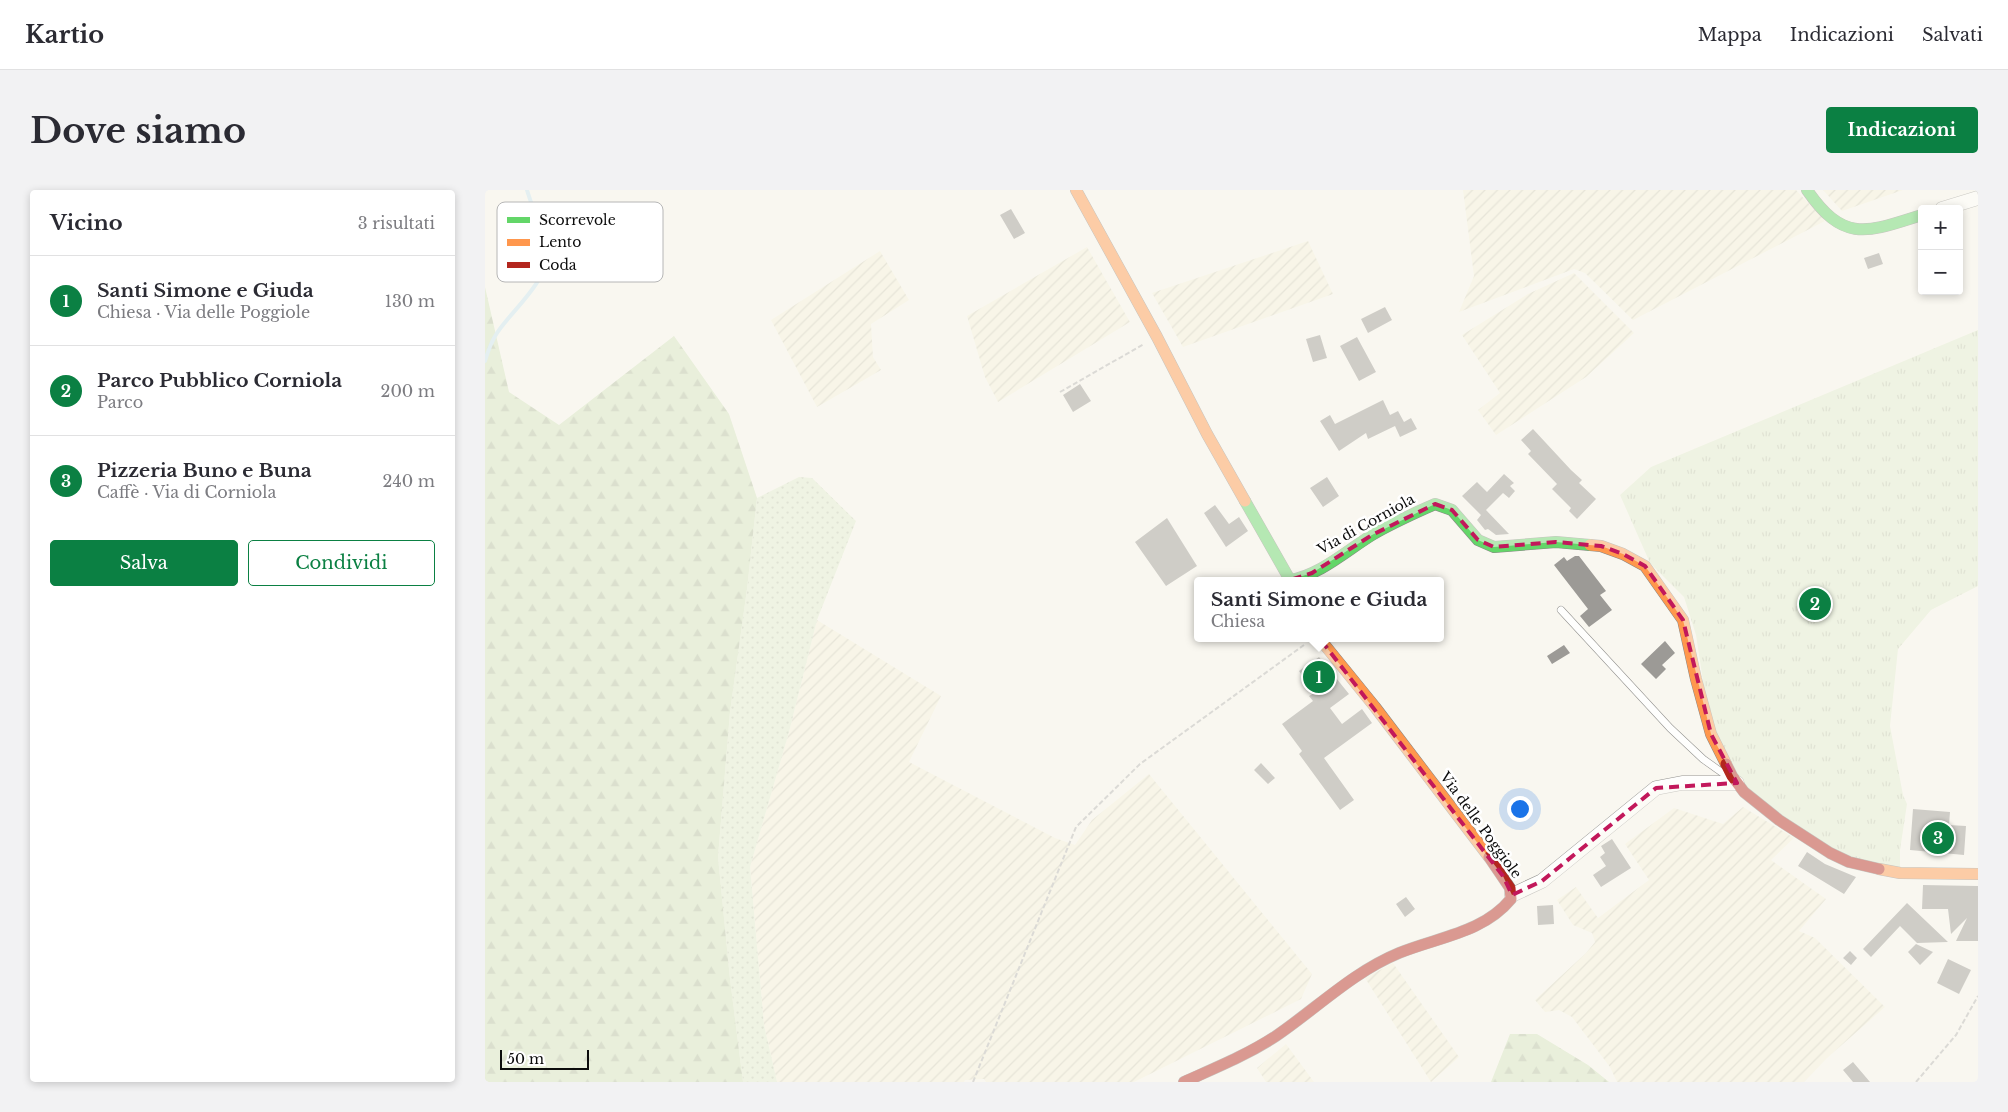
<!DOCTYPE html>
<html lang="it">
<meta charset="utf-8">
<style>
:root{--surface:#fff;--page:#f2f2f3;--text:#2b2b33;--muted:#7c7c81;--line:#e1e1e2;--accent:#0b8043}
body{margin:0;font-family:"Libre Baskerville",serif;background:var(--page);color:var(--text)}
.controls{position:absolute;right:15px;top:15px;display:grid;overflow:hidden;border-radius:5px;box-shadow:0 2px 8px #0003}
.controls button{width:45px;height:45px;display:grid;place-items:center;padding:0;border:0;border-bottom:1px solid var(--line);background:var(--surface);color:var(--text);font:25px sans-serif}
.scale{position:absolute;left:15px;bottom:12px;width:89px;box-sizing:border-box;padding-left:5px;border:2px solid #0c0c0c;border-top:0;font-size:14px;line-height:18px;white-space:nowrap;color:#0c0c0c;-webkit-text-stroke:4px #fff;paint-order:stroke}
.you{position:absolute;left:1034px;top:618px;width:18px;height:18px;margin:-12px;border:4px solid #fff;border-radius:50%;background:#1a73e8;box-shadow:0 0 0 8px #1a73e833}
.badge{display:grid;place-items:center;width:32px;height:32px;border-radius:50%;background:var(--accent);color:#fff;font-size:16px;font-weight:700}
.pin{position:absolute;translate:-50% -50%;border:2px solid #fff;box-shadow:0 1px 5px #0006}
.popup{position:absolute;left:709px;top:387px;width:250px;height:65px;box-sizing:border-box;display:grid;place-content:center;border-radius:5px;background:var(--surface);filter:drop-shadow(0 1px 4px #0005);font-size:16px;white-space:nowrap;color:var(--muted)}
.popup b{font-size:19px;color:var(--text)}
.popup::after{content:'';position:absolute;left:50%;top:100%;margin-left:-10px;border:10px solid transparent;border-top-color:var(--surface)}
.list{margin:0;padding:0;list-style:none}
h2{display:flex;justify-content:space-between;align-items:center;height:65px;margin:0;padding:0 20px;font-size:21px}
h2 small{font-size:16px;font-weight:400;color:var(--muted)}
.list li{display:grid;grid-template-columns:32px 1fr auto;gap:15px;align-items:center;box-sizing:border-box;height:90px;padding:0 20px;border-top:1px solid var(--line)}
.list b{display:block;font-size:19px;white-space:nowrap}
.list p{margin:0;font-size:16px;white-space:nowrap;color:var(--muted)}
.list em{font-size:16px;font-style:normal;color:var(--muted)}
.actions{display:flex;gap:10px;padding:15px 20px}
.actions a{flex:1;padding:11px 0;border:1px solid var(--accent);border-radius:5px;text-align:center;font-size:18px;color:var(--accent)}
.actions .main{background:var(--accent);color:#fff}
.map{position:relative;flex:none;width:1493px;height:892px;overflow:hidden;border-radius:5px}
header{display:flex;align-items:center;gap:30px;box-sizing:border-box;height:70px;padding:0 25px;background:var(--surface);border-bottom:1px solid var(--line)}
header strong{font-size:24px}
nav{display:flex;gap:28px;margin-inline-start:auto;font-size:18px}
.intro{display:flex;align-items:center;justify-content:space-between;box-sizing:border-box;height:120px;padding:0 30px}
h1{margin:0;font-size:35px}
.button{padding:12px 22px;border-radius:5px;background:var(--accent);color:#fff;font-size:18px;font-weight:700}
main{display:flex;gap:30px;padding:0 30px}
aside{flex:1;background:var(--surface);border-radius:5px;box-shadow:0 2px 8px #0003}
.map>svg:first-child{display:block}
.farmland{fill:url(#farmland-furrows)}
.grass{fill:url(#grass-dots)}
.forest{fill:url(#forest-firs)}
.park{fill:url(#park-tufts)}
.lines{fill:none;stroke-linecap:round;stroke-linejoin:round}
.stream{stroke:#c9e5f1;stroke-width:4}
.building{fill:#9c9a96}
.lane-casing{stroke:#93928f;stroke-width:8}
.street-casing{stroke:#93928f;stroke-width:15}
.fast-casing{stroke:#898885;stroke-width:12}
.slow-casing{stroke:#898885;stroke-width:12}
.jam-casing{stroke:#898885;stroke-width:12}
.path{stroke:#b7b6b5;stroke-width:2;stroke-dasharray:5 2.5;stroke-linecap:butt}
.lane{stroke:#fefefd;stroke-width:7}
.street{stroke:#fefefd;stroke-width:14}
.fast{stroke:#63d668;stroke-width:11}
.slow{stroke:#ff974d;stroke-width:11}
.jam{stroke:#b3261e;stroke-width:11}
.marked{fill:none;stroke:#c2185b;stroke-width:4;stroke-dasharray:10 6;stroke-linejoin:round}
.labels{text-anchor:middle;dominant-baseline:central;stroke-width:5;stroke-linejoin:round;paint-order:stroke}
.street-label{font-size:14px;fill:#0c0c0c;stroke:#fff}
.key{fill:#fff;stroke:#b6b6b6;stroke-width:1}
.key-label{font-size:14px;fill:#0c0c0c}
</style>
<header>
<strong>Kartio</strong>
<nav><a>Mappa</a><a>Indicazioni</a><a>Salvati</a></nav>
</header>
<div class="intro"><h1>Dove siamo</h1><a class="button">Indicazioni</a></div>
<main>
<aside>
<h2>Vicino<small>3 risultati</small></h2>
<ul class="list">
<li><span class="badge">1</span><div><b>Santi Simone e Giuda</b><p>Chiesa · Via delle Poggiole</p></div><em>130 m</em></li>
<li><span class="badge">2</span><div><b>Parco Pubblico Corniola</b><p>Parco</p></div><em>200 m</em></li>
<li><span class="badge">3</span><div><b>Pizzeria Buno e Buna</b><p>Caffè · Via di Corniola</p></div><em>240 m</em></li>
</ul>
<div class="actions"><a class="main">Salva</a><a>Condividi</a></div>
</aside>
<div class="map">
<svg width="1493" height="892" viewBox="0 0 1493 892">
<defs>
<pattern id="farmland-furrows" width="10" height="10" patternUnits="userSpaceOnUse" patternTransform="scale(1.25)"><rect width="10" height="10" fill="#f5f2dd"/><path d="M-1 1l2-2M0 10L10 0M9 11l2-2" fill="none" stroke="#d1cebc"/></pattern>
<pattern id="grass-dots" width="8" height="8" patternUnits="userSpaceOnUse" patternTransform="scale(1.25)"><rect width="8" height="8" fill="#e3edd2"/><path d="M2 2h.1M6 6h.1" fill="none" stroke="#c2cab3" stroke-width="1.8" stroke-linecap="round"/></pattern>
<pattern id="forest-firs" width="22" height="20" patternUnits="userSpaceOnUse" patternTransform="scale(1.25)"><rect width="22" height="20" fill="#d4e4c0"/><path d="M5 1l3.5 6h-7zM16 11l3.5 6h-7z" fill="#b5c2a4"/></pattern>
<pattern id="park-tufts" width="24" height="20" patternUnits="userSpaceOnUse" patternTransform="scale(1.25)"><rect width="24" height="20" fill="#e3edd2"/><path d="M3 7l-1-3M5 7V3M7 7l1-3M15 17l-1-3M17 17v-4M19 17l1-3" fill="none" stroke="#c2cab3"/></pattern>
</defs>
<rect width="100%" height="100%" fill="#f9f7f0"/>
<!-- farmland -->
<path class="farmland" d="M 978,0 L 1311,0 L 1340,31 L 1148,130 L 1100,83 L 1089,79 L 974,122 L 989,86 Z
M 1338,0 L 1418,0 L 1357,21 Z
M 823,51 L 848,104 L 698,157 L 667,103 Z
M 602,57 L 645,132 L 513,212 L 500,187 L 482,126 Z
M 395,61 L 424,110 L 386,134 L 388,167 L 396,180 L 332,217 L 286,130 Z
M 1089,83 L 1149,143 L 1101,187 L 1011,245 L 993,220 L 1015,203 L 977,145 L 1043,104 Z
M 332,430 L 456,506 L 424,572 L 570,648 L 590,655 L 607,630 L 664,584 L 827,784 L 816,809 L 649,892 L 501,892 L 499,889 L 480,890 L 479,892 L 292,892 L 279,835 L 265,677 L 304,542 Z
M 1258,617 L 1309,648 L 1286,670 L 1341,709 L 1314,741 L 1330,748 L 1400,817 L 1342,868 L 1319,892 L 1132,892 L 1125,877 L 1087,827 L 1074,820 L 1060,822 L 1050,810 L 1101,763 L 1110,752 L 1107,743 L 1088,735 L 1072,710 L 1091,697 L 1113,728 L 1164,690 L 1140,654 L 1189,618 L 1238,634 Z
M 908,773 L 974,867 L 946,892 L 880,788 Z
M 801,854 L 829,892 L 781,892 L 772,878 Z"/>
<!-- grass -->
<path class="grass" d="M 314,287 L 327,288 L 371,331 L 332,430 L 304,542 L 265,677 L 279,835 L 292,892 L 258,892 L 245,789 L 233,667 L 245,522 L 262,399 L 272,308 Z"/>
<!-- forest -->
<path class="forest" d="M 0,97 L 24,202 L 74,235 L 189,146 L 244,224 L 272,308 L 262,399 L 245,522 L 233,667 L 245,789 L 258,892 L 0,892 Z
M 1025,844 L 1052,844 L 1103,875 L 1124,892 L 1006,892 Z"/>
<!-- park -->
<path class="park" d="M 1493,140 L 1493,396 L 1446,420 L 1413,459 L 1405,536 L 1418,605 L 1422,614 L 1415,660 L 1415,683 L 1364,672 L 1252,593 L 1226,544 L 1211,445 L 1199,407 L 1165,373 L 1135,305 L 1166,277 Z"/>
<g class="lines">
<!-- stream -->
<path class="stream" d="M 0,171 C 3,161 6,152 12,143 C 26,121 64,91 61,63 C 59,46 47,17 42,0"/>
</g>
<!-- building -->
<path class="building" d="M 526,19 L 540,43 L 529,49 L 515,25 Z
M 1394,63 L 1398,74 L 1383,79 L 1379,68 Z
M 900,117 L 907,130 L 883,143 L 876,129 Z
M 835,145 L 842,168 L 828,172 L 821,149 Z
M 872,147 L 891,182 L 874,191 L 855,156 Z
M 595,194 L 606,211 L 588,222 L 578,205 Z
M 898,210 L 905,225 L 913,221 L 919,232 L 926,228 L 932,239 L 915,247 L 910,236 L 883,249 L 881,243 L 854,261 L 835,231 L 845,225 L 850,234 Z
M 1048,239 L 1086,280 L 1097,290 L 1094,293 L 1111,309 L 1092,329 L 1084,321 L 1086,318 L 1067,299 L 1072,294 L 1043,264 L 1046,261 L 1036,250 Z
M 1019,284 L 1029,293 L 1025,296 L 1030,301 L 1024,308 L 1018,303 L 1001,320 L 1024,344 L 1011,345 L 1003,339 L 1000,340 L 992,330 L 996,325 L 977,306 L 992,292 L 1002,302 Z
M 842,287 L 854,306 L 838,317 L 825,298 Z
M 730,315 L 744,334 L 754,327 L 763,341 L 741,357 L 719,323 Z
M 682,328 L 712,376 L 681,396 L 650,352 Z
M 1090,366 L 1094,366 L 1121,401 L 1115,405 L 1127,420 L 1104,437 L 1095,426 L 1103,419 L 1069,375 L 1079,367 L 1082,371 Z
M 1180,451 L 1190,463 L 1177,475 L 1181,479 L 1171,489 L 1156,474 Z
M 1079,455 L 1085,463 L 1067,474 L 1062,466 Z
M 834,467 L 864,504 L 845,518 L 857,534 L 877,519 L 887,533 L 839,568 L 869,610 L 855,620 L 814,564 L 817,561 L 797,534 L 828,511 L 824,506 L 829,503 L 814,481 Z
M 776,573 L 790,588 L 783,594 L 769,580 Z
M 1428,619 L 1465,622 L 1464,635 L 1481,636 L 1479,665 L 1425,660 Z
M 1127,649 L 1146,678 L 1116,697 L 1108,685 L 1121,676 L 1115,667 L 1120,663 L 1116,656 Z
M 1322,662 L 1340,674 L 1371,687 L 1359,704 L 1313,676 Z
M 1438,695 L 1493,696 L 1493,751 L 1471,751 L 1482,728 L 1466,744 L 1463,719 L 1437,719 Z
M 921,707 L 930,719 L 920,727 L 911,714 Z
M 1422,713 L 1463,752 L 1432,753 L 1415,736 L 1386,767 L 1378,759 Z
M 1068,715 L 1069,734 L 1053,735 L 1052,716 Z
M 1431,754 L 1448,762 L 1435,775 L 1423,762 Z
M 1365,761 L 1372,768 L 1366,775 L 1358,768 Z
M 1463,769 L 1486,780 L 1474,804 L 1452,793 Z
M 1368,872 L 1385,892 L 1368,892 L 1358,880 Z"/>
<g class="lines">
<!-- lane casing -->
<g class="lane-casing">
<path id="lane" d="M 1076,420 L 1185,538 L 1218,569 L 1239,584"/>
</g>
<!-- street casing -->
<g class="street-casing">
<path id="street" d="M 1457,19 L 1493,8
M 1027,705 L 1057,691 L 1171,598 L 1197,593 L 1252,593"/>
</g>
<!-- fast casing -->
<g class="fast-casing">
<path id="fast" d="M 1322,0 C 1359,54 1383,42 1437,25
M 760,311 L 805,390 C 835,385 861,361 887,345 C 907,333 928,324 950,314 L 967,320 L 993,350 L 1009,357 L 1071,352 L 1105,355"/>
</g>
<!-- slow casing -->
<g class="slow-casing">
<path id="slow" d="M 591,0 L 672,147 L 722,244 L 760,311
M 1105,355 L 1116,356 L 1138,364 L 1160,376 L 1198,430 L 1211,489 L 1226,544 L 1241,574
M 834,448 L 890,517 L 1004,667
M 1394,679 L 1415,683 L 1493,684"/>
</g>
<!-- jam casing -->
<g class="jam-casing">
<path id="jam" d="M 1241,574 L 1247,586 L 1259,602 L 1294,630 L 1345,663 L 1364,672 L 1394,679
M 699,892 C 730,878 762,865 791,846 C 832,818 868,782 914,763 C 953,747 998,743 1026,709 L 1025,698 L 1004,667"/>
</g>
<!-- path -->
<path class="path" d="M 575,202 L 659,154
M 488,892 L 591,637 L 655,574 L 819,455
M 1431,892 L 1471,845 L 1493,806"/>
<!-- lane -->
<use href="#lane" class="lane"/>
<!-- street -->
<use href="#street" class="street"/>
<!-- fast -->
<use href="#fast" class="fast"/>
<!-- slow -->
<use href="#slow" class="slow"/>
<!-- jam -->
<use href="#jam" class="jam"/>
</g>
<!-- marked area -->
<path d="M0 0H1493V892H0ZM 950,314 L 967,320 L 993,350 L 1009,357 L 1071,352 L 1116,356 L 1138,364 L 1160,376 L 1198,430 L 1226,544 L 1252,593 L 1171,598 L 1057,691 L 1027,705 L 1018,686 L 832,445 L 805,390 L 827,383 L 887,345 Z" fill="#f9f7f0" fill-opacity=".55" fill-rule="evenodd"/>
<path class="marked" d="M 950,314 L 967,320 L 993,350 L 1009,357 L 1071,352 L 1116,356 L 1138,364 L 1160,376 L 1198,430 L 1226,544 L 1252,593 L 1171,598 L 1057,691 L 1027,705 L 1018,686 L 832,445 L 805,390 L 827,383 L 887,345 Z"/>
<g class="labels">
<!-- street labels -->
<g class="street-label">
<text transform="translate(881 334) rotate(-29)">Via di Corniola</text>
<text transform="translate(996 635) rotate(54)">Via delle Poggiole</text>
</g>
</g>
<!-- legend -->
<rect x="12" y="12" width="166" height="80" rx="8" class="key"/>
<rect x="22" y="27" width="23" height="6" fill="#63d668"/>
<rect x="22" y="49" width="23" height="7" fill="#ff974d"/>
<rect x="22" y="72" width="23" height="6" fill="#b3261e"/>
<g class="key-label">
<text x="54" y="35">Scorrevole</text>
<text x="54" y="57">Lento</text>
<text x="54" y="80">Coda</text>
</g>
</svg>
<div class="controls">
<button>+</button>
<button>−</button>
</div>
<div class="scale">50 m</div>
<div class="you"></div>
<div class="pin badge" style="left:834px;top:487px">1</div>
<div class="popup"><b>Santi Simone e Giuda</b>Chiesa</div>
<div class="pin badge" style="left:1330px;top:414px">2</div>
<div class="pin badge" style="left:1453px;top:648px">3</div>
</div>
</main>
